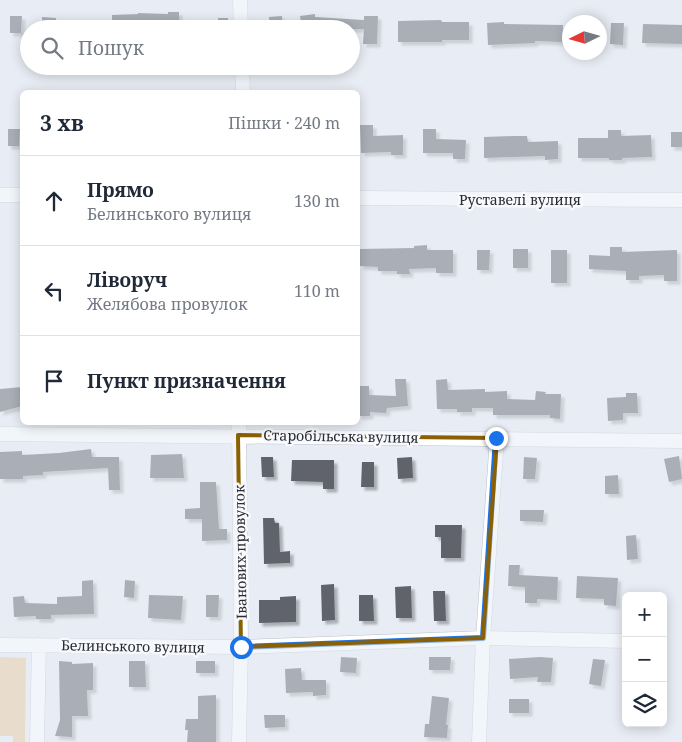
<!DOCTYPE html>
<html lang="uk">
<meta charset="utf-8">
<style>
:root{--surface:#fff;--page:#f2f2f3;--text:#1f2937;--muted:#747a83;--line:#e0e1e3}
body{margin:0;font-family:"Noto Serif",serif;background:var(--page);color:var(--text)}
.controls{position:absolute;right:15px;bottom:15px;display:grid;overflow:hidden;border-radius:8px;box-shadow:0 2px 12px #0003}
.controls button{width:45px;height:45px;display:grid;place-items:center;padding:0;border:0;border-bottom:1px solid var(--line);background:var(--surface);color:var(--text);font:25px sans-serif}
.compass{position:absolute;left:562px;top:15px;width:45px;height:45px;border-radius:50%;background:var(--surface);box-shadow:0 2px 12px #0003;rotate:265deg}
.stop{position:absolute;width:15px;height:15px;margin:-11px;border:4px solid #1a73e8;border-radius:50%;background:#fff}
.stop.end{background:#1a73e8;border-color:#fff;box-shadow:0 1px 5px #0008}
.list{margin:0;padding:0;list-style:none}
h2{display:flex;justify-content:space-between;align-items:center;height:65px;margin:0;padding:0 20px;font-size:21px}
h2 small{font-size:16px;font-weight:400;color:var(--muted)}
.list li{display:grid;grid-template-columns:32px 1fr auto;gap:15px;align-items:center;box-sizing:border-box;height:90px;padding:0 20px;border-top:1px solid var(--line)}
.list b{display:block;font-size:19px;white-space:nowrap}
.list p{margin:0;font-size:16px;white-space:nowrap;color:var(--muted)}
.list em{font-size:16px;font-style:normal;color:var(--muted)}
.icon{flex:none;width:28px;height:28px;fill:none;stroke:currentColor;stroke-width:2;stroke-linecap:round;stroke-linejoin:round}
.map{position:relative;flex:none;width:682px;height:742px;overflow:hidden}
.search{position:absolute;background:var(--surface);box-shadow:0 2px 12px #0003;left:20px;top:20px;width:340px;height:55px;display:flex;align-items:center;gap:12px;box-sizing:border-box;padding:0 18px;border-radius:28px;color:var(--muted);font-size:19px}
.panel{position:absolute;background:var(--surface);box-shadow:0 2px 12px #0003;left:20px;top:90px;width:340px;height:335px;border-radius:8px}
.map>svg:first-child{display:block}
.green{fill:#e8ca9d}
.building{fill:#61646c;filter:url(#shadow)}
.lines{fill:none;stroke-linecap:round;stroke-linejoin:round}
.street-casing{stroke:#bdc0c8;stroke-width:15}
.street{stroke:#fff;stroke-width:14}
.route{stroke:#1a73e8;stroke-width:6}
.marked{fill:none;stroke:#8b6002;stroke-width:4;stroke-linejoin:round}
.labels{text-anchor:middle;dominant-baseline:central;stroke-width:5;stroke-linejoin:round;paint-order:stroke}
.street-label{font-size:14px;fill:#2a2b2e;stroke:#f7f9fe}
</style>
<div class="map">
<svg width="682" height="742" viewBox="0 0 682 742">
<defs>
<filter id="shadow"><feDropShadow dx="3.5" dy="3.5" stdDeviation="1" flood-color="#0004"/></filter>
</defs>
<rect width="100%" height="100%" fill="#e8ecf4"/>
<!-- green -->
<path class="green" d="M 0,657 L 26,658 L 25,742 L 13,742 L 13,736 L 0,736 Z"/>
<!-- building -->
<path class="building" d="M 168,12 L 179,12 L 179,29 L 112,29 L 112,15 L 138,14 L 138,13 L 168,14 Z
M 315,14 L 315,17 L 364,20 L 364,16 L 378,16 L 377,44 L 363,44 L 364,29 L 302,29 L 300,16 Z
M 10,16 L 22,16 L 21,33 L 10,33 Z
M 282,16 L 283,29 L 270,29 L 269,17 Z
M 42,17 L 56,18 L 56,29 L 42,29 Z
M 218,18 L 228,18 L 228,29 L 218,29 Z
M 441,20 L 442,22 L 469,22 L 469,40 L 442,40 L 442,42 L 398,42 L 398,21 Z
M 504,22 L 504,24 L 563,25 L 562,42 L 535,41 L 535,43 L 488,45 L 487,23 Z
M 611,23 L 624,23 L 623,45 L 610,44 Z
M 643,24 L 682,25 L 682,44 L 642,43 Z
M 360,125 L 373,125 L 373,136 L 403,135 L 403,155 L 391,155 L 391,152 L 361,153 Z
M 8,129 L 20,129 L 19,146 L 8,146 Z
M 423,129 L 436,129 L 436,139 L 466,140 L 465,159 L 453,159 L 453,153 L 423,153 Z
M 608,130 L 621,130 L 621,136 L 651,135 L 652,157 L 622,158 L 622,160 L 609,160 L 609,158 L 578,158 L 578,138 L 608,138 Z
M 671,132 L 682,132 L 682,147 L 671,147 Z
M 514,136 L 527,136 L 528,142 L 558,141 L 558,159 L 545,160 L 545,156 L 484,158 L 484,137 Z
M 427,245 L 427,250 L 453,250 L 453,273 L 436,273 L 436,268 L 409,269 L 410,274 L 397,274 L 397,271 L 378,271 L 378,267 L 360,266 L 360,249 L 414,248 L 414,246 Z
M 610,247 L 622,247 L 622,252 L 677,250 L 677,281 L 664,281 L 664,275 L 639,276 L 639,280 L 626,280 L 626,271 L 589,269 L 589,255 L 610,256 Z
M 513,249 L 528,249 L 528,268 L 513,268 Z
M 477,250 L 490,250 L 489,270 L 477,270 Z
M 551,250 L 567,250 L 567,283 L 551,283 Z
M 395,379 L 406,379 L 408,406 L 387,408 L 386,413 L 370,412 L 370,416 L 358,416 L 358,386 L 369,386 L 369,395 L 396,396 Z
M 447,379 L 448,390 L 485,389 L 485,392 L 507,391 L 507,399 L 535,400 L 536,391 L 546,392 L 545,394 L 561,394 L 560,419 L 550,418 L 550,415 L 493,415 L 493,408 L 472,408 L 472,412 L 457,412 L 457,409 L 437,409 L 436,380 Z
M 22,387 L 22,406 L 0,412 L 0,389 Z
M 626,393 L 637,393 L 638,413 L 623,413 L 623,420 L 608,421 L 607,398 L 626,397 Z
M 91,449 L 92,457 L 119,457 L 120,490 L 109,490 L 108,468 L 43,472 L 43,475 L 23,476 L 23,479 L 0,479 L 0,452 L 22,451 L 22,455 L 59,453 Z
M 182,454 L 184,478 L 150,478 L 151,455 Z
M 679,456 L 682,479 L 669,482 L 664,459 Z
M 261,457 L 273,457 L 274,477 L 262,477 Z
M 412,457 L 413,478 L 398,479 L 397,458 Z
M 524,457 L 537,458 L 535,479 L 523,479 Z
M 292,460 L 334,460 L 334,489 L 323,489 L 323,482 L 291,481 Z
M 362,462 L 374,462 L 374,487 L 361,487 Z
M 618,475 L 619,494 L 605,494 L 605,476 Z
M 200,482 L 216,482 L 219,529 L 227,529 L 227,540 L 202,541 L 202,519 L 185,519 L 185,509 L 200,508 Z
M 520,510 L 544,510 L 543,522 L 520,521 Z
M 263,518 L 274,518 L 275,523 L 279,523 L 280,552 L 290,551 L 290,563 L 264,564 Z
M 435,525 L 462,525 L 461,558 L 441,558 L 441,537 L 435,537 Z
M 636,535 L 638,559 L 627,560 L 626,536 Z
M 509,565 L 520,565 L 519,575 L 558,577 L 557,600 L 537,599 L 537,603 L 525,603 L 525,587 L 508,586 Z
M 577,576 L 618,578 L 616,606 L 604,605 L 604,599 L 576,598 Z
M 93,580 L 94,614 L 51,615 L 51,619 L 36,619 L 36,616 L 14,617 L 13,597 L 24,596 L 25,603 L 57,604 L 57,597 L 82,596 L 82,581 Z
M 125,580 L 135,581 L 134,598 L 124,597 Z
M 334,584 L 335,620 L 322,621 L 321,585 Z
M 411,586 L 412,618 L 396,618 L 395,587 Z
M 433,591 L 445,591 L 446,621 L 434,621 Z
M 149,595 L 183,596 L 181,620 L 148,618 Z
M 206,595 L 219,595 L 218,617 L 206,617 Z
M 359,595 L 373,595 L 374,621 L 359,621 Z
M 296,596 L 296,622 L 259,623 L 259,600 L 280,600 L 280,597 Z
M 341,657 L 357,658 L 356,673 L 340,672 Z
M 429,657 L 451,657 L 450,670 L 429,670 Z
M 540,657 L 553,658 L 551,682 L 537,682 L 538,677 L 510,679 L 509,659 Z
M 593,659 L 605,660 L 601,686 L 589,684 Z
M 59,661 L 72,662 L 72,664 L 93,663 L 93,690 L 87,690 L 88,716 L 72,716 L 72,737 L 55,736 L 60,720 Z
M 129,661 L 145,661 L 146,687 L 129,687 Z
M 196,661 L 215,661 L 215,673 L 196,673 Z
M 301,668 L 302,680 L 326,680 L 326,695 L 313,696 L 313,692 L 286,693 L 285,669 Z
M 216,695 L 216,742 L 187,742 L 188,730 L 185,730 L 186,719 L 198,719 L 198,696 Z
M 432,696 L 449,698 L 446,725 L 448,725 L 447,738 L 424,737 L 425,724 L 429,724 Z
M 509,699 L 529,699 L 529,713 L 509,713 Z
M 264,715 L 285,715 L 285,727 L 265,728 Z"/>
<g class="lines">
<!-- street casing -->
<g class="street-casing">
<path id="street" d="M 240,0 L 241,29
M 242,66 L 243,92
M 0,195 L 22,195
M 358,198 L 682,200
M 239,422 L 241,647 L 239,742
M 0,434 L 682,441
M 0,645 L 241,647 L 483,638 L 626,641
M 37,742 L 39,645
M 479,742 L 483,638 L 497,438"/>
</g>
<!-- street -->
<use href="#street" class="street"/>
</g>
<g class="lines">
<!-- route -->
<path class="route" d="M 241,647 L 483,638 L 496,438"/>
</g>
<!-- marked area -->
<path d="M0 0H682V742H0ZM 238,435 L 497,438 L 483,638 L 241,647 Z" fill="#e8ecf4" fill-opacity=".55" fill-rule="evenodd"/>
<path class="marked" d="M 238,435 L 497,438 L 483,638 L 241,647 Z"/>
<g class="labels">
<!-- street labels -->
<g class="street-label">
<text x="520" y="199">Руставелі вулиця</text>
<text transform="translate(341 436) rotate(1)">Старобільська вулиця</text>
<text transform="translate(240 552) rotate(-91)">Іванових провулок</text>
<text transform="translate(133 646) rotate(1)">Белинського вулиця</text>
</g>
</g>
</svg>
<div class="controls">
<button>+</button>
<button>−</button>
<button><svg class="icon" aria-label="layers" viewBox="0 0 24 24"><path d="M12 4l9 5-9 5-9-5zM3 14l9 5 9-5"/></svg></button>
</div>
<svg class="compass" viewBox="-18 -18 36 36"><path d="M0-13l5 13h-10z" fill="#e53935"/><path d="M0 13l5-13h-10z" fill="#747a83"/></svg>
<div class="stop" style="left:241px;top:647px"></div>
<div class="stop end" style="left:496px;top:438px"></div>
<div class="search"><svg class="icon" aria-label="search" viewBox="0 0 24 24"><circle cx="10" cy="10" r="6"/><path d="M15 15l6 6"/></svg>Пошук</div>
<section class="panel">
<h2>3 хв<small>Пішки · 240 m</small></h2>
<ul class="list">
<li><svg class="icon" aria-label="ahead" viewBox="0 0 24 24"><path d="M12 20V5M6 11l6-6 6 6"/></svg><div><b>Прямо</b><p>Белинського вулиця</p></div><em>130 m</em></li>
<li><svg class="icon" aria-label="left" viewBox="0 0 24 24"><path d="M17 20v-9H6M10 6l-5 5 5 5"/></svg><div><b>Ліворуч</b><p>Желябова провулок</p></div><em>110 m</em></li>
<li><svg class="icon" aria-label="arrive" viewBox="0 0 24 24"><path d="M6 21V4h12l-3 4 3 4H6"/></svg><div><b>Пункт призначення</b></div></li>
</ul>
</section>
</div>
